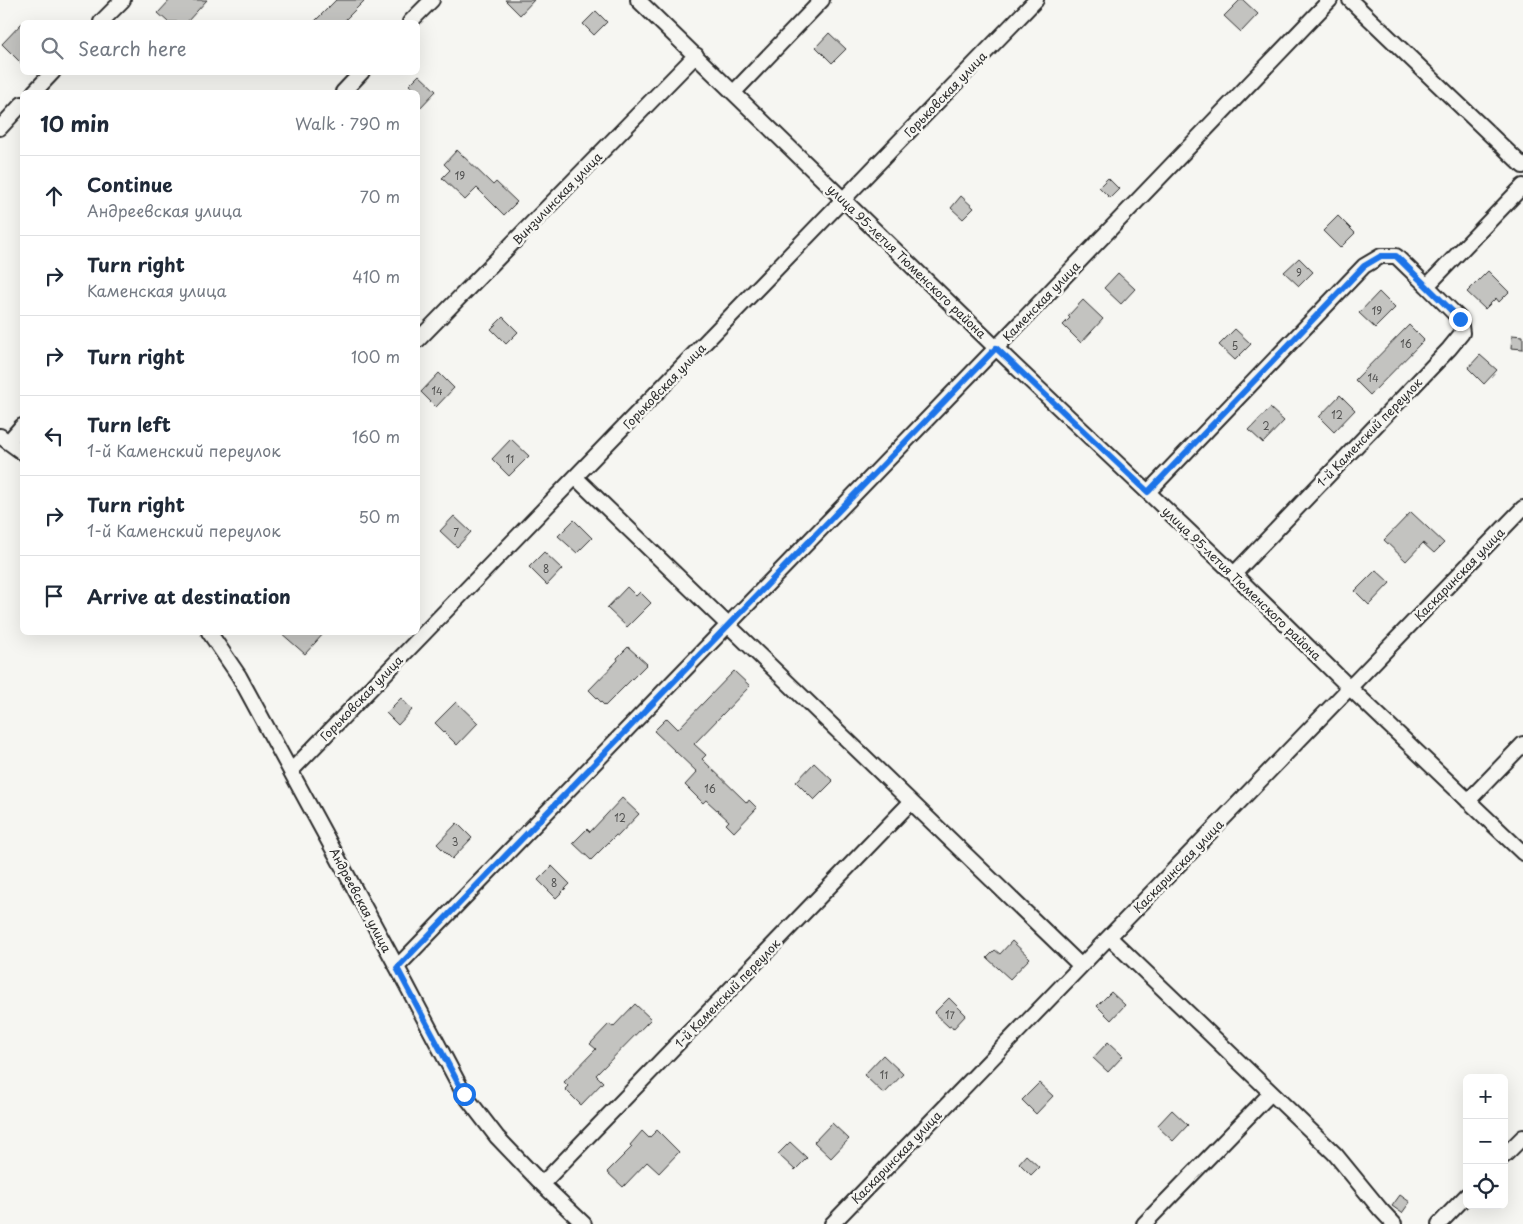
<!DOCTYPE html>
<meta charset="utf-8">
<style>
:root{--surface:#fff;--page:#f2f2f3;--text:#1f2937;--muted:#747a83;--line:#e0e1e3}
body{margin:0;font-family:"Playpen Sans",sans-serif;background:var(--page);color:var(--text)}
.controls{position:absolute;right:15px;bottom:15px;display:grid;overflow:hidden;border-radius:8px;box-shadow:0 5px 20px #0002}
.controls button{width:45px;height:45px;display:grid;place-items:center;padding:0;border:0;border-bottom:1px solid var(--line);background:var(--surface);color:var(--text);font:25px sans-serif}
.stop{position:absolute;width:15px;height:15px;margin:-11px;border:4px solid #1a73e8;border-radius:50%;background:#fff}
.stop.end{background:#1a73e8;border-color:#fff;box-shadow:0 1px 5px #0008}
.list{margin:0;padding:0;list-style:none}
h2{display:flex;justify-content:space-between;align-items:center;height:65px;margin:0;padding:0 20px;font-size:21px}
h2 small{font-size:16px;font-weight:400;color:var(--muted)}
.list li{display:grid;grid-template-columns:32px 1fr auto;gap:15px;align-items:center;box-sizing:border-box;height:80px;padding:0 20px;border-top:1px solid var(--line)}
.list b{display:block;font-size:19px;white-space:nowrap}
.list p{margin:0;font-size:16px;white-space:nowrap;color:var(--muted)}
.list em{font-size:16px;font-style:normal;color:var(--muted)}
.icon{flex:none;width:28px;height:28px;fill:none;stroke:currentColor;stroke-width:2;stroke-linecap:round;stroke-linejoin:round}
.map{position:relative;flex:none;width:1523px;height:1224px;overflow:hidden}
.search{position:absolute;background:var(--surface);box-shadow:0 5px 20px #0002;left:20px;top:20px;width:400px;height:55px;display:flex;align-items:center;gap:12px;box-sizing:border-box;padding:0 18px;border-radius:8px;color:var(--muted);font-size:19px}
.panel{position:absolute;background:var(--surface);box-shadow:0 5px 20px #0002;left:20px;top:90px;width:400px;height:545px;border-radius:8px}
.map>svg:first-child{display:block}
.building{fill:#c3c3c0;stroke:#2b2b2b}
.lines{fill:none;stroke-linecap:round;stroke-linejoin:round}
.minor-casing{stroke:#2b2b2b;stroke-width:18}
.minor{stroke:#f6f6f2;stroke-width:14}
.route{stroke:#1a73e8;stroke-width:6}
.labels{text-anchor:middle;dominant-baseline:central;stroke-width:5;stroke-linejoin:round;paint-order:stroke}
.number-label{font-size:10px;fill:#515150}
.street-label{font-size:12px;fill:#2b2b2b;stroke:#f6f6f2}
</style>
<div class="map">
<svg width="1523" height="1224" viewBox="0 0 1523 1224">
<rect width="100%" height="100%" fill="#f6f6f2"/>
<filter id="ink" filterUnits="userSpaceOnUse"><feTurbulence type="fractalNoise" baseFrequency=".02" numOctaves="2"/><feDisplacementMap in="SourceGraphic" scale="10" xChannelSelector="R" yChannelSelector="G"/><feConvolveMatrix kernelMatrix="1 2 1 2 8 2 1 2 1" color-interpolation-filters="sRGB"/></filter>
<g filter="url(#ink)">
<!-- building -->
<path class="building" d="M 170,0 L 207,0 L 187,22 L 168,22 L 158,13 Z
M 336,0 L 365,0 L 343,22 L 314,22 Z
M 505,0 L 534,0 L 520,15 Z
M 1240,0 L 1243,0 L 1258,14 L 1241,32 L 1224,16 Z
M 596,11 L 607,22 L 594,35 L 583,24 Z
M 22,23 L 22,64 L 2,44 Z
M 829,33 L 846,49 L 832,63 L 816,47 Z
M 419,75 L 436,91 L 418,110 L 418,92 L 409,85 Z
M 457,150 L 493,185 L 496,182 L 517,202 L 504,215 L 477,188 L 465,200 L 442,178 L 450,170 L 444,164 Z
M 1108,178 L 1119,189 L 1110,198 L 1099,187 Z
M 961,196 L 974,208 L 963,219 L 951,208 Z
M 1338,216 L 1355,233 L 1340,248 L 1323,231 Z
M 1299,258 L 1313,272 L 1299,286 L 1284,272 Z
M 1488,271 L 1509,292 L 1499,302 L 1496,298 L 1485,309 L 1467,292 Z
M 1118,273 L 1135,289 L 1121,304 L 1104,288 Z
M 1379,292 L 1395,308 L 1375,328 L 1359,313 Z
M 1083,300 L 1103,319 L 1081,343 L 1063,325 L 1070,318 L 1068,316 Z
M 503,317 L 518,332 L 506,344 L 491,329 Z
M 1409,325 L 1424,340 L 1370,395 L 1355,380 Z
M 1235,329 L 1251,344 L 1235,360 L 1219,345 Z
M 1512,335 L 1523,336 L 1523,349 L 1511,348 Z
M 1480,355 L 1497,370 L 1484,384 L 1468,368 Z
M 439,373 L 454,388 L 436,407 L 421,392 Z
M 1340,395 L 1355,410 L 1334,432 L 1319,417 Z
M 1270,408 L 1284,421 L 1263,443 L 1249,430 Z
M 511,439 L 529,456 L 509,476 L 492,459 Z
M 1411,512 L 1444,543 L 1434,553 L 1423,543 L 1406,561 L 1384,540 Z
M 454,516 L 471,532 L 457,547 L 440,531 Z
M 574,520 L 592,538 L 577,553 L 558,536 Z
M 544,552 L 562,569 L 547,585 L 529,567 Z
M 1376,570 L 1390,583 L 1369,605 L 1355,591 Z
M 627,587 L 636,596 L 640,592 L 651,603 L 627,627 L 607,608 Z
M 280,632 L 325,632 L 305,654 Z
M 628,647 L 647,664 L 605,706 L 589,690 L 618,660 L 617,658 Z
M 734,671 L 750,686 L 694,744 L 706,755 L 702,759 L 747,803 L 749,800 L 757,808 L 734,832 L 726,824 L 729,821 L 706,800 L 703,803 L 685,785 L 697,772 L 654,731 L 667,718 L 678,729 Z
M 401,698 L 412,710 L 398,725 L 386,713 Z
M 456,702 L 478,723 L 457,745 L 435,723 Z
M 814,763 L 833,781 L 814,800 L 796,782 Z
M 622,798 L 639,814 L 618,836 L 616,835 L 591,860 L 573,843 L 587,829 L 590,832 Z
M 457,823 L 472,838 L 452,859 L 437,844 Z
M 552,866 L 570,884 L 556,898 L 538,880 Z
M 1012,941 L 1030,958 L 1010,979 L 987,958 L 995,950 L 1000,954 Z
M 1111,992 L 1125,1005 L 1111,1020 L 1097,1006 Z
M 949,998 L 966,1015 L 953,1029 L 951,1026 L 949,1027 L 934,1013 Z
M 635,1004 L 651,1019 L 596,1075 L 603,1082 L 581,1105 L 565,1089 L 568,1086 L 564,1082 L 596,1049 L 590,1044 L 609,1024 L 613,1027 Z
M 1108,1042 L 1123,1056 L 1108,1072 L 1093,1058 Z
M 883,1055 L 903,1074 L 884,1094 L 864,1075 Z
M 1039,1083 L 1053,1096 L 1036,1114 L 1022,1100 Z
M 1172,1110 L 1188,1125 L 1173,1141 L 1157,1126 Z
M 832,1123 L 849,1139 L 831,1158 L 814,1142 Z
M 657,1130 L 679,1152 L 659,1173 L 647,1162 L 623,1187 L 607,1172 L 632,1147 L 630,1145 L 642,1131 L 649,1138 Z
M 790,1142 L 807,1158 L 795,1170 L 778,1154 Z
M 1026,1155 L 1039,1167 L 1031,1175 L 1019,1163 Z
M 1400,1195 L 1410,1202 L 1402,1213 L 1392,1206 Z"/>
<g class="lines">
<!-- minor casing -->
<g class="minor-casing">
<path id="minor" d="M 638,0 L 996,348 L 1234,574 L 1350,688 L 1523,853
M 1350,0 L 1523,166
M 101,22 L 123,0
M 410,22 L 432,0
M 34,92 L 53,72
M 343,92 L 362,72
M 734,92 L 822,0
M 0,128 L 22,104
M 418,340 L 696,55
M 0,436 L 22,452
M 8,442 L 22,426
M 575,477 L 1081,966
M 1148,492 L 1364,266 L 1381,256 L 1396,256 L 1427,286
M 1234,574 L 1449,349 L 1462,333 L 1460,319 L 1427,286 L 1523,186
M 209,632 L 239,676 L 397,967 L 464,1094 L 497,1137 L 542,1184 L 584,1224
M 291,771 L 1036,0
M 1468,801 L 1523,744
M 1109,937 L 1335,1154 L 1380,1209 L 1394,1224
M 397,967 L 996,348 L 1330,0
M 1504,1156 L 1523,1137
M 542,1184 L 911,802
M 832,1224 L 1523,508
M 1144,1224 L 1271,1093
M 1439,1224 L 1467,1195"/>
</g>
<!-- minor -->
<use href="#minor" class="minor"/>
</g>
</g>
<g class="lines" filter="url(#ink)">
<!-- route -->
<path class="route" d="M 464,1094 L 397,968 L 996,348 L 1148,492 L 1364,266 L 1381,256 L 1396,256 L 1460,319"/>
</g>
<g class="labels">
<!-- number labels -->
<g class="number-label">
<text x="460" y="175">19</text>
<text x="1299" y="272">9</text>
<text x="1377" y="310">19</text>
<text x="1406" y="343">16</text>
<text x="1235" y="345">5</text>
<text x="1373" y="377">14</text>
<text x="437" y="390">14</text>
<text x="1337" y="414">12</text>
<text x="1266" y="425">2</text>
<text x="510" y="458">11</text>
<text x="456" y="532">7</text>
<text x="546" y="568">8</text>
<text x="710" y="788">16</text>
<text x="620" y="817">12</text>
<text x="455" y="841">3</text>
<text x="554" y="882">8</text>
<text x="950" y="1014">17</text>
<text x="884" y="1074">11</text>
</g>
<!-- street labels -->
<g class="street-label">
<text transform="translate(945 94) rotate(-46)">Горьковская улица</text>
<text transform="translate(557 198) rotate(-46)">Винзилинская улица</text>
<text transform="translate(907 261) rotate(44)">улица 95-летия Тюменского района</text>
<text transform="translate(1041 301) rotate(-46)">Каменская улица</text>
<text transform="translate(664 386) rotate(-46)">Горьковская улица</text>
<text transform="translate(1369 432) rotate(-46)">1-й Каменский переулок</text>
<text transform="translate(1459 574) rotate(-46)">Каскаринская улица</text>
<text transform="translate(1242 583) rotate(44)">улица 95-летия Тюменского района</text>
<text transform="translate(361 698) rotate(-46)">Горьковская улица</text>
<text transform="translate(1178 866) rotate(-46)">Каскаринская улица</text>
<text transform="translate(361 900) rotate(62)">Андреевская улица</text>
<text transform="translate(727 993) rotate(-46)">1-й Каменский переулок</text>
<text transform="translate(896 1157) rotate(-46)">Каскаринская улица</text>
</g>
</g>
</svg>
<div class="controls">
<button>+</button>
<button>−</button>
<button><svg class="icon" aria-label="locate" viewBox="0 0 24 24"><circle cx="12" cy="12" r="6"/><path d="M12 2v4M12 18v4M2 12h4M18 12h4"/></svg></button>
</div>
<div class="stop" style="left:464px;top:1094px"></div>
<div class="stop end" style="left:1460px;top:319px"></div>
<div class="search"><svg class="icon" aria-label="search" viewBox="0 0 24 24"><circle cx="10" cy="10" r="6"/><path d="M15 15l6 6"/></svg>Search here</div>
<section class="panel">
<h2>10 min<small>Walk · 790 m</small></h2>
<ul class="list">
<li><svg class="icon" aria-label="ahead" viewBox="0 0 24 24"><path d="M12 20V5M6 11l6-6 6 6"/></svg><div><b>Continue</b><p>Андреевская улица</p></div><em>70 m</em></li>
<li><svg class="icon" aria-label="right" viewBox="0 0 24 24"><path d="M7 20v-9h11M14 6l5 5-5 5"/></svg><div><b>Turn right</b><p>Каменская улица</p></div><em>410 m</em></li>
<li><svg class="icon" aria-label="right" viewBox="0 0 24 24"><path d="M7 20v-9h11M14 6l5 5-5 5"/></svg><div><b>Turn right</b></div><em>100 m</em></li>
<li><svg class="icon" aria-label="left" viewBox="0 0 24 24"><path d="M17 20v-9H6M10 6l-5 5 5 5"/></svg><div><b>Turn left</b><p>1-й Каменский переулок</p></div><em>160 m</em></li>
<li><svg class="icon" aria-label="right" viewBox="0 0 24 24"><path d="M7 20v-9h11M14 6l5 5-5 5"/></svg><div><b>Turn right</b><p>1-й Каменский переулок</p></div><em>50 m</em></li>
<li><svg class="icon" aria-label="arrive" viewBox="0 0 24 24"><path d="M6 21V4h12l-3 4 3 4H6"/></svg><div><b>Arrive at destination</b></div></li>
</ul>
</section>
</div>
